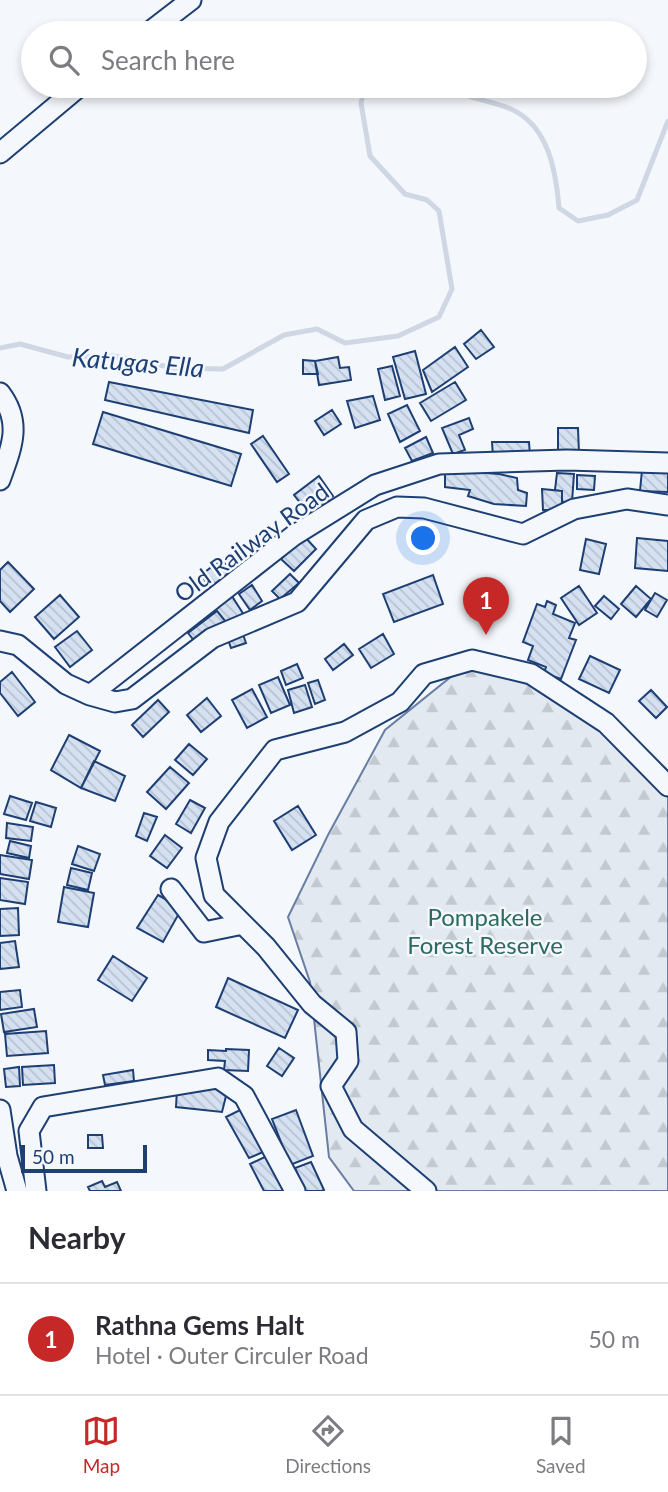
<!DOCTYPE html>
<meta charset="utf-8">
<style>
:root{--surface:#fff;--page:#f2f2f3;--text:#2b2b33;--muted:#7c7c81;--line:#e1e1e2;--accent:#c62828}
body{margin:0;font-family:Lato,sans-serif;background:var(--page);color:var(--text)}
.scale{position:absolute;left:21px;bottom:18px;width:126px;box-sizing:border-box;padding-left:7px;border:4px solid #1d3f73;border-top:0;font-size:19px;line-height:24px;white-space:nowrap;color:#1d3f73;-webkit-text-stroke:5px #f4f7fb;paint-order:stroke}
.you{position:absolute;left:424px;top:539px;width:24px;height:24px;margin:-18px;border:5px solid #fff;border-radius:50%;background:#1a73e8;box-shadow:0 0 0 10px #1a73e833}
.badge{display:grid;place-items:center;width:46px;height:46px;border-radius:50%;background:var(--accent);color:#fff;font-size:23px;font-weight:700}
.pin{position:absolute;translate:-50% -58px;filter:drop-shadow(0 2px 4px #0008)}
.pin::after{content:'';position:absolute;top:37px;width:24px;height:21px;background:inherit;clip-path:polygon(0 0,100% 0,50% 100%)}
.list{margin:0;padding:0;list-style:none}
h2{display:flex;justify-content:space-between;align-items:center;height:91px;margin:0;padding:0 28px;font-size:30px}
h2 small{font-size:23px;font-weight:400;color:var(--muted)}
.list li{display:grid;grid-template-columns:46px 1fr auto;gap:21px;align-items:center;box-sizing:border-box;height:112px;padding:0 28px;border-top:2px solid var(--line)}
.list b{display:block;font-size:26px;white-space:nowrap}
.list p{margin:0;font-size:23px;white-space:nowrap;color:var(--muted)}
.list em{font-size:23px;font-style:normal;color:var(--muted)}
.icon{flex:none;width:38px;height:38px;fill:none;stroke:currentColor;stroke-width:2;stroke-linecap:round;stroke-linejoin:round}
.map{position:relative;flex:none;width:668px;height:1191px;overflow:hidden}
.search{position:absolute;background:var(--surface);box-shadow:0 4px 10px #0003;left:21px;right:21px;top:21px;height:77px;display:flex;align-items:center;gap:18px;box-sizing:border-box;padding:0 24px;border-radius:38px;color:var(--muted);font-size:26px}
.sheet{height:203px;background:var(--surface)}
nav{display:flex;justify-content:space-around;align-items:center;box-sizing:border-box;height:98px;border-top:2px solid var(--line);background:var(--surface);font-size:19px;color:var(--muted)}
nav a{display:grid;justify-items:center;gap:4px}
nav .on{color:var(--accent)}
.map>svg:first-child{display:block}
.forest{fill:url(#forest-firs);stroke:#687fa3;stroke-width:2}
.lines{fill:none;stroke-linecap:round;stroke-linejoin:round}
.stream{stroke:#cfd7e4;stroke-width:5}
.building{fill:url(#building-back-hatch);stroke:#1d3f73;stroke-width:2}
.minor-casing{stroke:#1d3f73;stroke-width:23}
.minor{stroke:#f4f7fb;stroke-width:19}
.labels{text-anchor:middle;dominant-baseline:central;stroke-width:5;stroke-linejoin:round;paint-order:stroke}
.street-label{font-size:24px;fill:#1d3f73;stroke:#f4f7fb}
.park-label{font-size:24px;fill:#2c6c60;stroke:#f4f7fb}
.water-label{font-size:26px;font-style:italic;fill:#1d3f73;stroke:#f4f7fb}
</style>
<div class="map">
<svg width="668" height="1191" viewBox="0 0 668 1191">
<defs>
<pattern id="forest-firs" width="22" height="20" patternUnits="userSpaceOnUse" patternTransform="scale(1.75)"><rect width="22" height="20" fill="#e3e9f0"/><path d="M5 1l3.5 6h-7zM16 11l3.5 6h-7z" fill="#c2c9d1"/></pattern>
<pattern id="building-back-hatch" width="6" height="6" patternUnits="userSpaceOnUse" patternTransform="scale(1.75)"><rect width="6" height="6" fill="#d5e0f0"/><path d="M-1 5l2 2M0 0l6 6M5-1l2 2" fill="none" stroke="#b6c1d1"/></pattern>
</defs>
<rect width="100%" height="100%" fill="#f4f7fb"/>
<!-- forest -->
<path class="forest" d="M 473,659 L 554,693 L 668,776 L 668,1191 L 354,1191 L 329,1157 L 310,982 L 288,917 L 328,835 L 385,730 Z"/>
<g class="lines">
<!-- stream -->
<path class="stream" d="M 444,86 C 464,98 490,100 511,109 C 549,126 556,172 559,208 L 578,221 L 608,215 L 637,200 L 668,121
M 0,348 L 20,344 L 68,357 L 114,356 L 174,368 L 223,369 L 284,335 L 317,329 L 345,343 L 398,336 L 439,317 L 452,289 L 439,211 L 427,200 L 405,194 L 370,156 L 361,103 L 365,86"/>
</g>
<!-- building -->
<path class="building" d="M 481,330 L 494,347 L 476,359 L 464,344 Z
M 455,347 L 468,367 L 432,392 L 423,370 Z
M 415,351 L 426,394 L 405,399 L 393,357 Z
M 338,357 L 340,368 L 349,367 L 351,380 L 319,385 L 315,361 Z
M 303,360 L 315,361 L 318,374 L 303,374 Z
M 392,366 L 400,396 L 385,400 L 378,369 Z
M 109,382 L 253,410 L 249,433 L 105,400 Z
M 455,382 L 466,400 L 431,421 L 420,403 Z
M 373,396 L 380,420 L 355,428 L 347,401 Z
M 407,405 L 420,431 L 400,442 L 388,414 Z
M 332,410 L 341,424 L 324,435 L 315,421 Z
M 103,412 L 241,454 L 231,486 L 93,444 Z
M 469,418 L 473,429 L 459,435 L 465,450 L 453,454 L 442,428 Z
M 558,428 L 578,428 L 579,454 L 558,454 Z
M 263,436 L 289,474 L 277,482 L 251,444 Z
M 426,437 L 433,453 L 412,461 L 405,448 Z
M 492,442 L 529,442 L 530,456 L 493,457 Z
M 445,470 L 499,474 L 517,478 L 518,490 L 527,493 L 526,506 L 494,504 L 468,496 L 470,490 L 445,487 Z
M 642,470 L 668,470 L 668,492 L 640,491 Z
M 557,473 L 574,474 L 572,502 L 562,502 L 562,491 L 555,490 Z
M 577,475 L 595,476 L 594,490 L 577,489 Z
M 319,476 L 333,496 L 309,514 L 294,495 Z
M 542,489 L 562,491 L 562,510 L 543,510 Z
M 304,536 L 316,549 L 294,571 L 281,559 Z
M 637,538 L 668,541 L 668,571 L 635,568 Z
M 586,539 L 606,544 L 599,574 L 580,570 Z
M 222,559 L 236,578 L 214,593 L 201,575 Z
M 8,562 L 34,589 L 10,612 L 0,601 L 0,570 Z
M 290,574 L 299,583 L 280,599 L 272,591 Z
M 433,575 L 443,604 L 394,622 L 383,594 Z
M 252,585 L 262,601 L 250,610 L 239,594 Z
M 579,586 L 597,613 L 579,625 L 561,598 Z
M 636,586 L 651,599 L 636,617 L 621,604 Z
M 230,593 L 244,615 L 229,626 L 217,611 L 204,619 L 200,613 Z
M 655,593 L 667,600 L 657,617 L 645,610 Z
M 60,595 L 79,617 L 54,639 L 35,617 Z
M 604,596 L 619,609 L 611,619 L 595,606 Z
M 547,601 L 556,605 L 553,614 L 575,623 L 569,638 L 576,640 L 561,679 L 544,673 L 546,667 L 528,660 L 533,646 L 523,642 L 537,604 L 545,607 Z
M 217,611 L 226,622 L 196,643 L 188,633 Z
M 240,626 L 246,643 L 231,648 L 225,631 Z
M 77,631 L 92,650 L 70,667 L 55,647 Z
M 383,634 L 394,654 L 371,668 L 359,649 Z
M 344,644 L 353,655 L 333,670 L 325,659 Z
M 590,656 L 620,670 L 609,693 L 579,679 Z
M 297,664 L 303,678 L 286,685 L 281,671 Z
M 12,672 L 35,702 L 18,716 L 0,693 L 0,682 Z
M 278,677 L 290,705 L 271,713 L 259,685 Z
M 318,680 L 325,700 L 315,704 L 308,683 Z
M 305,685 L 312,707 L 294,713 L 288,690 Z
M 252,689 L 267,717 L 247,728 L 232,700 Z
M 651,690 L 667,707 L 656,718 L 639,701 Z
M 207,698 L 221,716 L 201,732 L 187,715 Z
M 158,700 L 169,712 L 143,737 L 132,725 Z
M 69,735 L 100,751 L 81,788 L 51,770 Z
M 189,744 L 207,759 L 193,775 L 175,760 Z
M 94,761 L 125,776 L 115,801 L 81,788 Z
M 170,767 L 189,783 L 166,809 L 147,792 Z
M 10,796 L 32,803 L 26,820 L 4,814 Z
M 190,800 L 205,808 L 191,833 L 176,824 Z
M 36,802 L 56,808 L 51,827 L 30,821 Z
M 298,806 L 316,835 L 292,850 L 274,821 Z
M 144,813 L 157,817 L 147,841 L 136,836 Z
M 7,823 L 33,827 L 31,841 L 6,838 Z
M 165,835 L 182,848 L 167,868 L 150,856 Z
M 10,841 L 31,846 L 29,858 L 7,853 Z
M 78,846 L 100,854 L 94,871 L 72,864 Z
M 0,855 L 32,860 L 29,879 L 0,874 Z
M 71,868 L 92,873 L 88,890 L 67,885 Z
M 0,878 L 28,882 L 25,904 L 0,900 Z
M 64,887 L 94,893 L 88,927 L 58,922 Z
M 158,895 L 182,908 L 163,942 L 137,928 Z
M 18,908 L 19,935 L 0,936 L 0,909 Z
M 15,941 L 19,967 L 0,969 L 0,943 Z
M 113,956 L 147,978 L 132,1001 L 98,980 Z
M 228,978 L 298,1010 L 285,1038 L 216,1007 Z
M 20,990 L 22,1007 L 0,1010 L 0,992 Z
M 34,1009 L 37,1027 L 4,1032 L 1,1014 Z
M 46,1031 L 48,1053 L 7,1056 L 5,1034 Z
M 279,1048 L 294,1058 L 282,1076 L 267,1066 Z
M 226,1049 L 249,1050 L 248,1071 L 224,1070 L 225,1061 L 208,1060 L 208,1050 L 226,1051 Z
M 54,1065 L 55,1083 L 23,1085 L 22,1067 Z
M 19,1067 L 20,1086 L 6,1087 L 4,1069 Z
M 133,1070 L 134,1081 L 105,1085 L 103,1075 Z
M 219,1088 L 227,1092 L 222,1112 L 176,1107 L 177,1089 Z
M 246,1107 L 268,1150 L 249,1158 L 226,1117 Z
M 296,1110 L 313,1156 L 290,1165 L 272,1119 Z
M 88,1135 L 102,1135 L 103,1148 L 88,1148 Z
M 269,1155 L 286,1191 L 264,1191 L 250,1164 Z
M 311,1162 L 324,1190 L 321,1191 L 305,1191 L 295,1168 Z
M 102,1181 L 105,1187 L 117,1182 L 121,1191 L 90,1191 L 88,1187 Z"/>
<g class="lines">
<!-- minor casing -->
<g class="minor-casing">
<path id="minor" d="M 148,33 L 191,0
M 0,153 L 80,86
M 0,393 C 23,423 11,449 0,480
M 0,641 L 18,645 L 66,684 L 90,695 L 115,702 L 132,699 L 212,638 L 297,602 L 366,520 L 397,507 L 424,508 L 523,534 L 574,509 L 627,499 L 668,505
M 90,695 L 293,536 L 375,485 L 439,464 L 567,460 L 668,463
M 171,889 L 204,932 L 243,924
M 0,1110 L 7,1156 L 17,1191
M 36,1191 L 29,1131 L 43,1107 L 218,1078 L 244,1096 L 295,1191
M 426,1191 L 353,1129 L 331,1086 L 348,1061 L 346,1032 L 312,1004 L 266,947 L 214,895 L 206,858 L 219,822 L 275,750 L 345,732 L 400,702 L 424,674 L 472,660 L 531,674 L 606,723 L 668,786"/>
</g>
<!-- minor -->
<use href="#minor" class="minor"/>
</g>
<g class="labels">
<!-- street labels -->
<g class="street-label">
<text transform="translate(251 542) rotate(-36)">Old Railway Road</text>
</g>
<!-- park labels -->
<g class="park-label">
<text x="485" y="916">Pompakele<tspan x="485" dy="28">Forest Reserve</tspan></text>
</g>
<!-- water labels -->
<g class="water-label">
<text transform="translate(138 362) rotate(5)">Katugas Ella</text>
</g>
</g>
</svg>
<div class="scale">50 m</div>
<div class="you"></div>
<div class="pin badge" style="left:486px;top:635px">1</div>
<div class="search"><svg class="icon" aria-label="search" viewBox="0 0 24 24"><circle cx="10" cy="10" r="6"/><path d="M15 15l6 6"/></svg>Search here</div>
</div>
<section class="sheet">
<h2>Nearby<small></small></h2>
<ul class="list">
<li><span class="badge">1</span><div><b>Rathna Gems Halt</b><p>Hotel · Outer Circuler Road</p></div><em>50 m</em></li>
</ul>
</section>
<nav>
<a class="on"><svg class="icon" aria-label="map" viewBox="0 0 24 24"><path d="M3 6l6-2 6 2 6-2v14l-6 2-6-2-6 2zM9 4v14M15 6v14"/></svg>Map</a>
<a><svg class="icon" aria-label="directions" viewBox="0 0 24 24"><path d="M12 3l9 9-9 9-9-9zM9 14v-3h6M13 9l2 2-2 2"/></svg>Directions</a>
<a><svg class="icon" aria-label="saved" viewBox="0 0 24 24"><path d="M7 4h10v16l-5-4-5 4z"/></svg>Saved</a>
</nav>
